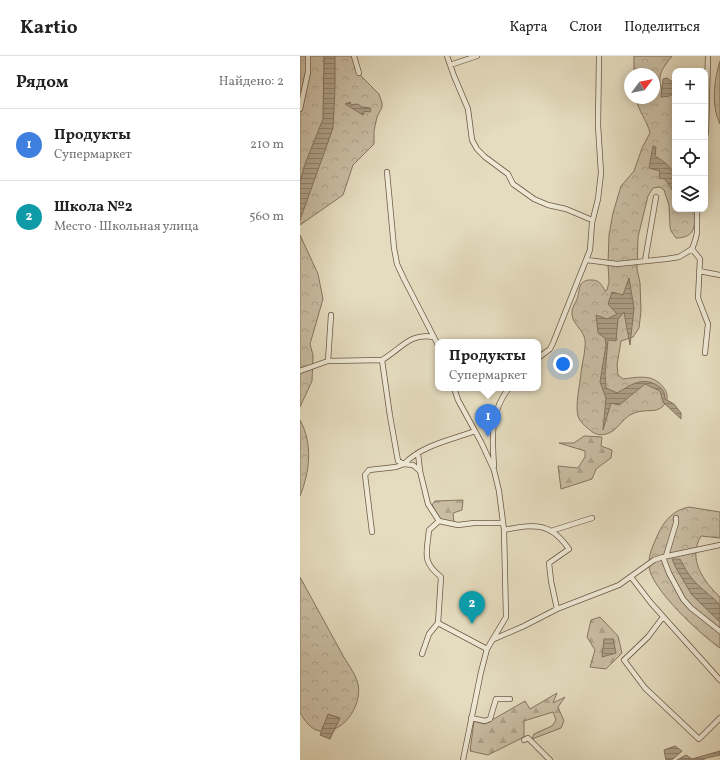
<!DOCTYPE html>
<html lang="ru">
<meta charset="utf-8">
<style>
:root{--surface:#fff;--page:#f6f6f6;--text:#222;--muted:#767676;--line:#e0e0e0;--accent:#b45309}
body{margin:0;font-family:Vollkorn,serif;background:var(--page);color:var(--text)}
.controls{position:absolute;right:12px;top:12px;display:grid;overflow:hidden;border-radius:8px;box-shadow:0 2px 10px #0003}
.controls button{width:36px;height:36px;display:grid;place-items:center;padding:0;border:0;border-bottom:1px solid var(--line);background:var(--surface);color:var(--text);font:20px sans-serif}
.compass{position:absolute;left:324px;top:12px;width:36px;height:36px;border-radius:50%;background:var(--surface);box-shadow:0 2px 10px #0003;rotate:58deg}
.you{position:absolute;left:263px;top:308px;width:14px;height:14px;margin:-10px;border:3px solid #fff;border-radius:50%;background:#1a73e8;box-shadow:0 0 0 6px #1a73e833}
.badge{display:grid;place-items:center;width:26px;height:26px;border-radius:50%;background:var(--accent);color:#fff;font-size:13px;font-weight:700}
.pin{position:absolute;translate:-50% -33px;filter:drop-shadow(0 1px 2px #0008)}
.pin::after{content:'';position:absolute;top:21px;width:14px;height:12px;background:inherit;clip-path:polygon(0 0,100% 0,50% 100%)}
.popup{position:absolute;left:135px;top:283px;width:106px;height:52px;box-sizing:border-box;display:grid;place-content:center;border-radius:8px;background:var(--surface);filter:drop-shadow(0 1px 3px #0005);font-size:13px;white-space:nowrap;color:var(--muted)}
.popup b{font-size:15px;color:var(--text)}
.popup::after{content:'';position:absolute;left:50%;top:100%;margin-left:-8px;border:8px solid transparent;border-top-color:var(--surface)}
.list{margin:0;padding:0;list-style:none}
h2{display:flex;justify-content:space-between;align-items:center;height:52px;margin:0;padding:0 16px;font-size:17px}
h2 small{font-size:13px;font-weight:400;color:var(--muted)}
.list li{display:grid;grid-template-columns:26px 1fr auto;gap:12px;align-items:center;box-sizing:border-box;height:72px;padding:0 16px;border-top:1px solid var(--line)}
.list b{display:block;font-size:15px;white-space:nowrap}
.list p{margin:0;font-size:13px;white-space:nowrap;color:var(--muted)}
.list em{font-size:13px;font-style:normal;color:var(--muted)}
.icon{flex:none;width:22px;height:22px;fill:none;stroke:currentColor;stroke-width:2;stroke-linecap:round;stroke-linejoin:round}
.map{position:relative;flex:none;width:420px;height:704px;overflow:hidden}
header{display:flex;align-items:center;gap:24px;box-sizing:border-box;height:56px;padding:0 20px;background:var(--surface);border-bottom:1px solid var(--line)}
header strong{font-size:19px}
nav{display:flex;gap:22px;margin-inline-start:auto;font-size:14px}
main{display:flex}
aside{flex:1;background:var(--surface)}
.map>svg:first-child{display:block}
.forest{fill:url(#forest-firs);stroke:#877562}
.park{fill:url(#park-crowns);stroke:#877562}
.water{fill:url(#water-rules);stroke:#84725f}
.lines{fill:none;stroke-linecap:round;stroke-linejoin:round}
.minor-casing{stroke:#6c5847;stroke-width:6}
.minor{stroke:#eee8d5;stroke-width:4.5}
</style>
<header>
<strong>Kartio</strong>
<nav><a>Карта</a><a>Слои</a><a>Поделиться</a></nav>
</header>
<main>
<aside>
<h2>Рядом<small>Найдено: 2</small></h2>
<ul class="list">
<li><span class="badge" style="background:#3f7fe0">1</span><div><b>Продукты</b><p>Супермаркет</p></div><em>210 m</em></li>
<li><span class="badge" style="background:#0f9aa8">2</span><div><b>Школа №2</b><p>Место · Школьная улица</p></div><em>560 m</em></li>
</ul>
</aside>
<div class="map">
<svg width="420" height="704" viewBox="0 0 420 704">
<defs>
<pattern id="forest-firs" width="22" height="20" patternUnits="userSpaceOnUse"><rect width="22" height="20" fill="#cabea4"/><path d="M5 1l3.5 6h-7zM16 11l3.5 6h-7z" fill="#afa38d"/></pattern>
<pattern id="park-crowns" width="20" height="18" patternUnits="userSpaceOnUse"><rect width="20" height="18" fill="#cabea4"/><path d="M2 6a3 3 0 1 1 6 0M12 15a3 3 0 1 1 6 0" fill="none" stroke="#afa38d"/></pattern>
<pattern id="water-rules" width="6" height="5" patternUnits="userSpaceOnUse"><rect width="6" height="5" fill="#aea089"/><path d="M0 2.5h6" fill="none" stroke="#8f836f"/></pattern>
</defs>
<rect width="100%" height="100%" fill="#e5dcbf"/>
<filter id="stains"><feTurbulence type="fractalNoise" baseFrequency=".005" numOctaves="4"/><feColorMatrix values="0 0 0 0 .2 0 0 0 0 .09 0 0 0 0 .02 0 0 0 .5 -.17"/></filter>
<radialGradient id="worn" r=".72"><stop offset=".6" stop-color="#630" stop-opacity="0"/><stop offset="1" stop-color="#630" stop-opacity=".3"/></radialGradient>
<!-- forest -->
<path class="forest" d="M 284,380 L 302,381 L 301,390 L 312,394 L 311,402 L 296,413 L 292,423 L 261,433 L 258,410 L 278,412 L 285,401 L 285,395 L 259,387 L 274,387 Z
M 163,444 L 162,454 L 153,457 L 154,467 L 141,464 L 132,449 L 135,445 Z
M 300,561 L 318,580 L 322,597 L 306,613 L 290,611 L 295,594 L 287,581 L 291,564 Z
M 257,637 L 253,647 L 265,641 L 258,651 L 264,665 L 261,672 L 232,683 L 234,678 L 252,670 L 256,664 L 253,656 L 224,665 L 224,681 L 188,699 L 170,695 L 174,665 L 185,668 L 225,645 L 230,653 Z"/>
<!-- park -->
<path class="park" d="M 0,0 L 55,0 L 61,20 L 79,38 L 82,47 L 82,51 L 77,61 L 74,75 L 74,88 L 53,109 L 43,139 L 0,169 Z
M 334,0 L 372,0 C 362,13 355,21 364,37 L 375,37 L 375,153 L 395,153 C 395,169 396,182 376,182 L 371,175 L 370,171 L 369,149 L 364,134 L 360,131 L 353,132 L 348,140 L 338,181 L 337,213 L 340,227 L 341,255 L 339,272 L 333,281 L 321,285 L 317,309 L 318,319 L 323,323 C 332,322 341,320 350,322 C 363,326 374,341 362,351 C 356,356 351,354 344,355 C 339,355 334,357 330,359 C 322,364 318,373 309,377 C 302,380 295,379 290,374 C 285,370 280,366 278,360 C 275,349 280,329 281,317 C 282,307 286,294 285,284 C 284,276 276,270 273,263 C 270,254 274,250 277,243 C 280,236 277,223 292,224 C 299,224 302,229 305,235 L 307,234 L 309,226 L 308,208 L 309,179 L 313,157 L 321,130 L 334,115 L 342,92 L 350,77 C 347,64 338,55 336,42 L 354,42 L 354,18 L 334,18 Z
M 420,5 L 420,68 C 411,49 414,25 420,5 Z
M 0,179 L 18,218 L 23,243 L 10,288 L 13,299 L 12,325 L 0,351 Z
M 0,364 C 13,388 10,415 0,440 Z
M 389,451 L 420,456 L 420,482 L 401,480 C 387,503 404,526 420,541 L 420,592 C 401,579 350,532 349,510 C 348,498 354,488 358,478 C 365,463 374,454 389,451 Z
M 0,521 C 14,546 27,571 41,596 C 46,606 55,616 58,628 C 63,650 41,682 16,674 C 9,671 4,663 0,657 Z"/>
<!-- water -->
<path class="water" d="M 24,0 L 35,0 L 35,32 L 33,72 L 0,164 L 0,126 L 5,108 L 23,63 Z
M 367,22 L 374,27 L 373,38 L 369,40 L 361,41 L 363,23 Z
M 50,46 L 51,49 L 58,48 L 62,51 L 70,52 L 71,54 L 70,56 L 64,55 L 63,59 L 45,48 Z
M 353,90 L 356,91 L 355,100 C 374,112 375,115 375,138 L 365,123 L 359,122 L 360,115 L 349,112 Z
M 329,222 L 334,252 L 330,289 L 324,256 L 318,263 L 316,285 L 308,284 L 305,318 L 306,332 L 317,337 C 329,330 341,321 355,328 C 362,332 365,335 365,343 L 374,348 L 381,357 L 381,363 L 363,346 L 360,335 L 345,328 L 319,349 L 311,347 L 303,374 L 306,342 L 300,326 L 306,289 L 305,282 L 298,277 L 296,259 L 307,263 L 317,258 L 308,248 L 312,236 L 323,239 Z
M 372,503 L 380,503 C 383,508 385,513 388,517 C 396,530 410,538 420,549 L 420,566 L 392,539 L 376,512 Z
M 304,583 L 313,583 L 316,597 L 302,601 Z
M 28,658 L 40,662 L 30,683 L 20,679 Z
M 375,690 L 382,695 L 373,703 L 366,704 L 364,694 Z
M 420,695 L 420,699 L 406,702 L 403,704 L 377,704 L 386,699 L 392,703 Z"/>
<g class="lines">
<!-- minor casing -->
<g class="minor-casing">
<path id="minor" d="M 54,0 L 59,17
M 147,0 L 154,20 L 168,53 L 172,84 L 177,93 L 185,101 L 208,118 L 213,128 L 234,143 L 248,149 L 266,153 L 292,164
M 150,9 L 177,0
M 0,53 L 8,16 L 8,0
M 405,81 L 406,76 L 408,0
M 87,116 L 94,192 L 97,208 L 104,223 L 138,289
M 392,193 L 400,203 L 398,242 L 408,268 L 405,297
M 287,204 L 317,208 L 366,203 L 379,201 L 392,193 L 395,185 L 397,177 L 397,153
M 345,205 L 356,141
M 399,215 L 420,219
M 238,302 L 250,293 L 253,287 L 290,194 L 292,167 L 298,143 L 301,117 L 298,69 L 299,0
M 82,304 C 101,293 110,276 134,281
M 28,305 L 31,259
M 0,315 L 28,305 L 82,304 L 90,360 L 98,405 L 104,408 C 122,389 151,384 175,375
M 154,332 L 158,344 L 181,386 L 194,414 L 199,435 L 204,474 L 206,561 L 187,593 L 181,616 L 163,704
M 118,397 L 120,415
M 194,410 C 192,381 190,356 209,332
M 139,465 L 158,469 L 174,467 L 203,467
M 204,474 C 218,471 238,467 251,475 C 258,479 264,486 269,493 L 249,507 L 251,525 L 257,553
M 251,475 L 292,462
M 72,476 L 65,419 L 69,414 L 96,411 L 104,408 L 113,409 L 120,415 L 128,448 L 139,465 L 129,474 C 127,497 121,505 141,521 L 138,567 L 129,578 L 122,598
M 366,500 L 376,467 L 376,462
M 363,501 L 364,504 L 369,517 L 383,543 L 391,552 L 420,575
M 331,521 L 351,547 L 420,624
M 363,561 L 348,581 L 324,604 L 345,632 L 399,683 L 420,662
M 138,567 L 187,593
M 194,583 L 224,570 L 257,553 L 319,529 L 354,504 L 363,501 L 420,489
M 171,662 L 185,665 L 190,663 L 196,643 L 210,643
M 224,684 L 228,682 L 250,704"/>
</g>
<!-- minor -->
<use href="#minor" class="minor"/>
</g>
<rect width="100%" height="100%" filter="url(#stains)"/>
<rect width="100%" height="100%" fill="url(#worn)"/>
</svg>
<div class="controls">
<button>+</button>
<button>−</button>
<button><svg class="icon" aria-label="locate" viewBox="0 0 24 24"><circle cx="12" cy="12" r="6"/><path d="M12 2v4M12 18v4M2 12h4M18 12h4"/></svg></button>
<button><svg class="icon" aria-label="layers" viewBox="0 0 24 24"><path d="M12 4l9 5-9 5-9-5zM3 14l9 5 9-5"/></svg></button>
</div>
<svg class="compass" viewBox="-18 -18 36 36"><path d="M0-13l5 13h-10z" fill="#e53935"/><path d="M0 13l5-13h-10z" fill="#767676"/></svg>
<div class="you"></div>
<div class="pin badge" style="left:188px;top:381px;background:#3f7fe0">1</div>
<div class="popup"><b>Продукты</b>Супермаркет</div>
<div class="pin badge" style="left:172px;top:568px;background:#0f9aa8">2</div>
</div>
</main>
